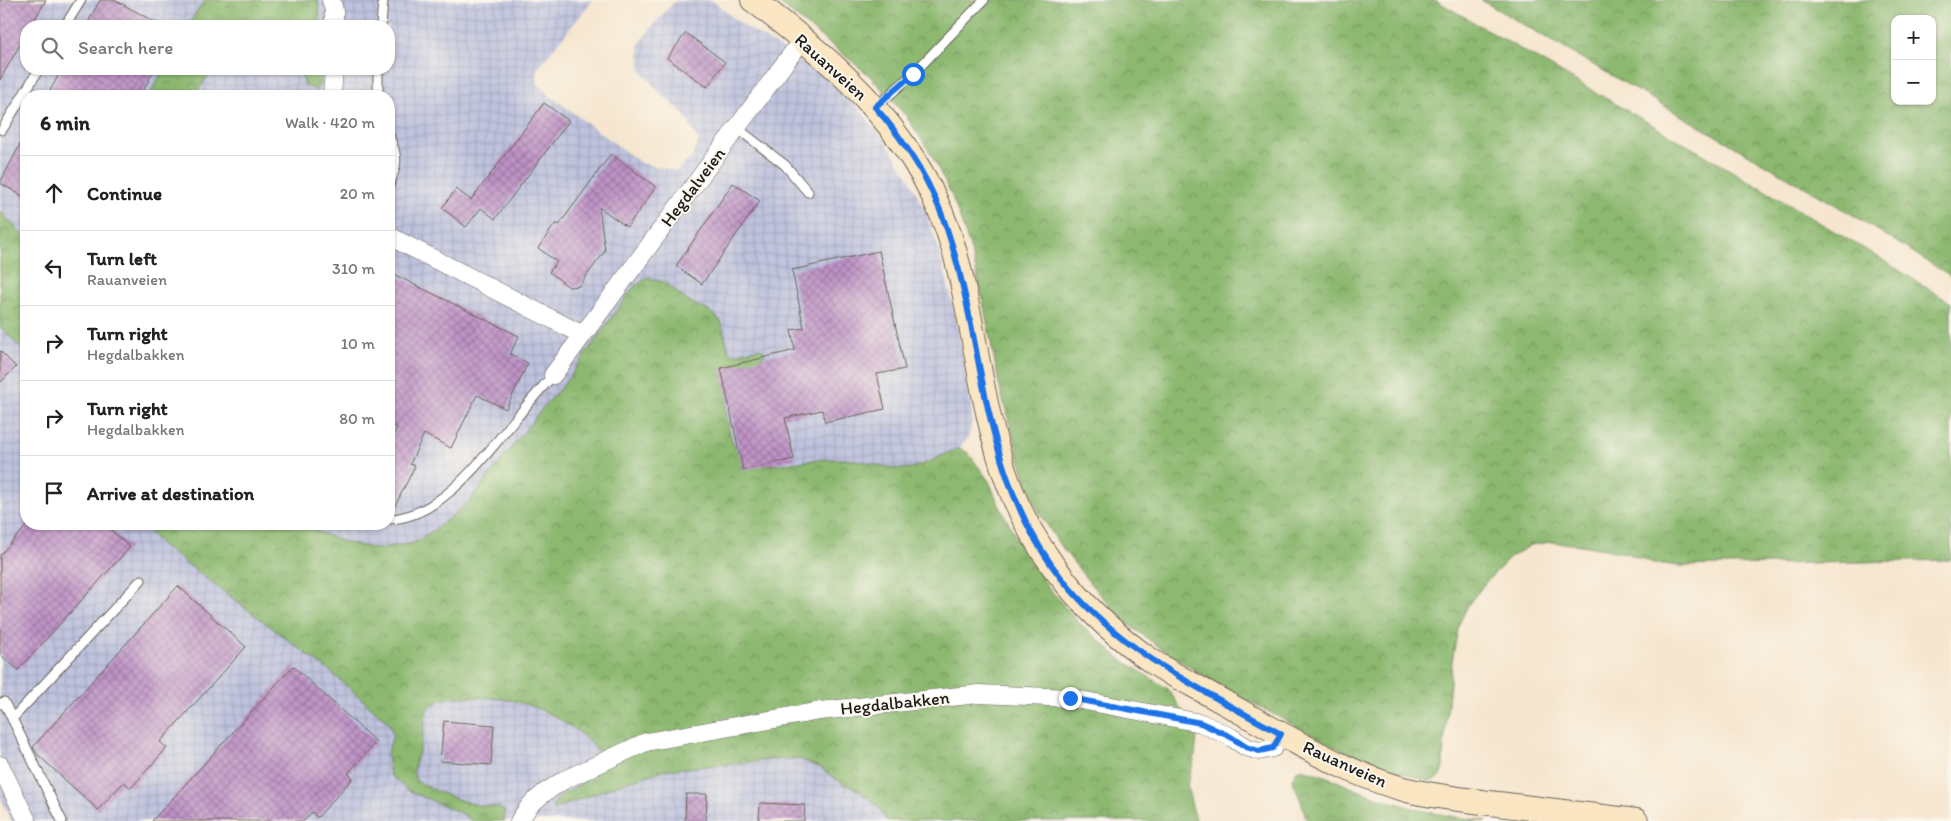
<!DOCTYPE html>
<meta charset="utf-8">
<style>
:root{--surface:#fff;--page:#f6f6f6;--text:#222;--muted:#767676;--line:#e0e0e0}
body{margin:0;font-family:Itim,sans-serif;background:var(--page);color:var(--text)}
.controls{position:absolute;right:15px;top:15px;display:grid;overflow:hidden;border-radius:10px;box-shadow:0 1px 4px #0004}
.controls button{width:45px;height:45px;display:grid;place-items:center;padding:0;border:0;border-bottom:1px solid var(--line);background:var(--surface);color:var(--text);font:25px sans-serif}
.stop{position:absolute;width:15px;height:15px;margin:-11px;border:4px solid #1a73e8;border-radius:50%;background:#fff}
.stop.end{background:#1a73e8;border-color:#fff;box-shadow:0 1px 5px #0008}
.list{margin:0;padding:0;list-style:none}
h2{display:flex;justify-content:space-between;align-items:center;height:65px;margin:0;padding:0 20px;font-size:21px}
h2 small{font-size:16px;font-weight:400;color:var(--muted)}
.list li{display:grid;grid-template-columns:32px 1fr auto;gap:15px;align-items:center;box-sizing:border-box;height:75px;padding:0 20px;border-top:1px solid var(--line)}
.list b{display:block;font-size:19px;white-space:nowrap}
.list p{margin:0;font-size:16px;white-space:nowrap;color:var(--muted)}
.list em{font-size:16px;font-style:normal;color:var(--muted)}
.icon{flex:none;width:28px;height:28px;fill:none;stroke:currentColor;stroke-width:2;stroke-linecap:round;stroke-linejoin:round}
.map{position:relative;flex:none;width:1951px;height:821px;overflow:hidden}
.search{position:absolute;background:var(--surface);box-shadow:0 1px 4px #0004;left:20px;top:20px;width:375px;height:55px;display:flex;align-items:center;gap:12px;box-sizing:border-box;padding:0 18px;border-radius:20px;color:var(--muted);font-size:19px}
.panel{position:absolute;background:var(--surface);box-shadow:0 1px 4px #0004;left:20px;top:90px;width:375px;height:440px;border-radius:20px}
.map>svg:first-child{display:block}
.industrial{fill:url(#industrial-grid)}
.forest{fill:url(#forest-crowns);stroke:#546a46;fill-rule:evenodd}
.building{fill:url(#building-cross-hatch)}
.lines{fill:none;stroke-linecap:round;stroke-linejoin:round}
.lane-casing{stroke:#68635b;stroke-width:11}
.street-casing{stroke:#68635b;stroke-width:19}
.secondary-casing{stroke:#68635b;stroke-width:26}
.lane{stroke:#fff;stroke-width:9}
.street{stroke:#fff;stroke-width:18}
.secondary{stroke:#fbe6c4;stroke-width:24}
.route{stroke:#1a73e8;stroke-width:6}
.labels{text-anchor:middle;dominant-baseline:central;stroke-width:4;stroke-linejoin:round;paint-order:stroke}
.street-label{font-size:18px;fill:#1c1c1c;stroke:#fbf7ec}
</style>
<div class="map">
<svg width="1951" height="821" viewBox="0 0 1951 821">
<defs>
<pattern id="industrial-grid" width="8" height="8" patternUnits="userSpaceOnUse" patternTransform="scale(1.25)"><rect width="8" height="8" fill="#bec2dd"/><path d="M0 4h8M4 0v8" fill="none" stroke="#a3a6bd"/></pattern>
<pattern id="forest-crowns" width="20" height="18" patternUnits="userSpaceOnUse" patternTransform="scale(1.25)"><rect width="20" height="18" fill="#8cb86f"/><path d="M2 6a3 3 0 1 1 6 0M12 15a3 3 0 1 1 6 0" fill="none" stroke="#72955a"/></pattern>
<pattern id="building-cross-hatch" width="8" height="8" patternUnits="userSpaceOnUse" patternTransform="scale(1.25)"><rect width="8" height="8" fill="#bf93c6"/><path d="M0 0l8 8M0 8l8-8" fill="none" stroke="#9a77a0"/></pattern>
</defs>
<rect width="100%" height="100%" fill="#fbf7ec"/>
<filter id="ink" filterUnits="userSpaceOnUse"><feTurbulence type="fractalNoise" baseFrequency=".02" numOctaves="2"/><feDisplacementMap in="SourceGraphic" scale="10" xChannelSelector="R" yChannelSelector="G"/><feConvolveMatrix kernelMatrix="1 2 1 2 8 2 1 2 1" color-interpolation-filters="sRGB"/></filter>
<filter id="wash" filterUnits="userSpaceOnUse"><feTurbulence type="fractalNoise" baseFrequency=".0096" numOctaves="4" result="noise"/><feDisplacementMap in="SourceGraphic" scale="20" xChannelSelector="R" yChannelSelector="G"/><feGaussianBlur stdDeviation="1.12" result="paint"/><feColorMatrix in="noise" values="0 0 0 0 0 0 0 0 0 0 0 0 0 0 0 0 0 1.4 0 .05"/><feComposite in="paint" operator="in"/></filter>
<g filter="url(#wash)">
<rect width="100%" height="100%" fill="#f6e6cf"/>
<!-- industrial -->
<path class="industrial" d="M 0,0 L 205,0 L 187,26 L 26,26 L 26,69 L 164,69 L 149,96 L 26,96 L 26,239 L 0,211 Z
M 318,0 L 593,0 L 537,69 L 536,82 L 549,95 L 641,163 L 676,171 L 692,157 L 699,141 L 684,114 L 659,92 L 640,69 L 639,44 L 653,25 L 675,1 L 709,0 L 714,2 L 741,24 L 812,67 L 837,87 L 860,110 L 884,139 L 908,176 L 927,215 L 939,250 L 954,310 L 971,397 L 972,422 L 968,438 L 959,448 L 912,468 L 892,469 L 861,461 L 827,459 L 773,464 L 754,464 L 742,457 L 735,448 L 726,411 L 726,397 L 760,348 L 733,354 L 729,351 L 720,321 L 707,310 L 687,301 L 666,283 L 648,277 L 632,289 L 565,383 L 541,410 L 469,502 L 437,528 L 414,543 L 376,549 L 344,542 L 306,527 L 301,524 L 389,524 L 389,96 L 194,96 L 213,69 L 299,69 L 305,85 L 321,83 L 321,69 L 389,69 L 389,26 L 320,26 Z
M 0,327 L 26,353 L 26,524 L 141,524 L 163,546 L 332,673 L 389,723 L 393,735 L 387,755 L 390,775 L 463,814 L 472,821 L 11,821 L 0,796 Z
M 456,697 L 498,698 L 532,706 L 569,725 L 597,747 L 603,757 L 596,774 L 561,796 L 563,806 L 583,797 L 625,782 L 665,770 L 771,760 L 799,759 L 819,767 L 842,783 L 860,791 L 877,805 L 887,821 L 504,821 L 505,818 L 499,807 L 487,807 L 458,800 L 416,781 L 413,771 L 421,745 L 427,708 L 437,700 Z"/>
<!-- forest -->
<path class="forest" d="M 205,0 L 318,0 L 320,26 L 187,26 Z
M 775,0 L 1435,0 L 1713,160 L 1878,257 L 1951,303 L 1951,560 L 1680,566 L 1654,563 L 1626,553 L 1581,545 L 1550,542 L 1531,545 L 1511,557 L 1486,582 L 1468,605 L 1459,624 L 1452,661 L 1443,757 C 1444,770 1442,780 1428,781 L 1352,756 L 1213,682 L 1159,647 L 1125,622 L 1094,588 L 1059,544 L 1039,512 L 1027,486 L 1000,389 L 981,291 L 970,247 L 952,196 L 930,152 L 906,116 L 869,75 Z
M 1481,0 L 1951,0 L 1951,276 L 1853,215 ZM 1895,19 L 1932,19 L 1932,101 L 1895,101 Z
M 164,69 L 213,69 L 194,96 L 149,96 Z
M 299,69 L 321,69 L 321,83 L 316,90 L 305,85 Z
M 0,211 L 26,239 L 26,353 L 0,327 Z
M 648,277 L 666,283 L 687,301 L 707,310 L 721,321 L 729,351 L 733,354 L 760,348 L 764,350 C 763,374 722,378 726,411 C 728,424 731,448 742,457 C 760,473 805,459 827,459 C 838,459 851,459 861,461 C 878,464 892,471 910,468 C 921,467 946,453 959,448 L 968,453 L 989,481 L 999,505 L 1022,548 L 1048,587 L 1078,622 L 1119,658 L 1168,689 L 1197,735 L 1195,756 L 1187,786 L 1196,821 L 887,821 L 877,805 L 860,791 L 842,783 L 819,767 L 799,759 L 771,760 L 665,770 L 625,782 L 554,809 L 552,806 L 561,796 L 596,774 L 602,757 C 590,736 555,714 531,706 C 513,699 493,698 474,697 C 455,697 442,696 427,709 L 421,745 L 413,771 L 416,781 C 442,794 470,807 499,807 L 505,812 L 504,821 L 472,821 L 463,814 L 407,790 L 390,775 L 387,755 L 393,735 L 389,723 L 332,673 L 163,546 L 141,524 L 301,524 L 306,527 L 344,542 L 376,549 L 414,543 L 437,528 L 469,502 L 541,410 L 565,383 L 632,289 Z
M 1298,769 C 1321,772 1341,784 1363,792 C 1402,807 1444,817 1487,821 L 1307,821 L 1301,801 L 1292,779 Z"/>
<g id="blocks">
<!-- building -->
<path class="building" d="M 0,0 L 46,0 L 31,26 L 26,26 L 26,34 L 0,80 Z
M 100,0 L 115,0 L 162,26 L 86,26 Z
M 686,33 L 725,62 L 707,87 L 667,58 Z
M 62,69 L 155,69 L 140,96 L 47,96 Z
M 544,103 L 569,121 L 495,219 L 481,208 L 466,227 L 442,208 L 456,189 L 471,200 Z
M 26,133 L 26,198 L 0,183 Z
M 611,154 L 656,187 L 627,227 L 599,207 L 605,251 L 579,286 L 569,287 L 549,272 L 557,262 L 538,248 L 556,223 L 559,225 Z
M 733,183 L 760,201 L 702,284 L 676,266 Z
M 879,251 L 905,369 L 877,374 L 885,409 L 825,422 L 822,410 L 785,418 L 794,459 L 743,470 L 721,368 L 795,350 L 791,330 L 804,328 L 792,270 Z
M 389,272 L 519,336 L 510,354 L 528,363 L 506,409 L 477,395 L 451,448 L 424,434 L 410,464 L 415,466 L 392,512 L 389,513 L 389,444 L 397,428 L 389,424 Z
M 0,351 L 16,367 L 0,383 Z
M 28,524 L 104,524 L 130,547 L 18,670 L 0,654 L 0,555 Z
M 178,586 L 246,647 L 160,742 L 167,748 L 131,788 L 124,782 L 98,810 L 37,754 L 33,747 Z
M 293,666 L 376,742 L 348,773 L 353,778 L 317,818 L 312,812 L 304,821 L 152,821 Z
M 444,721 L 494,725 L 491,765 L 440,761 Z
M 686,794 L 707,794 L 706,821 L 685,821 Z
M 760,803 L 805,805 L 804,821 L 759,821 Z"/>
</g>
</g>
<g filter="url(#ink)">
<use href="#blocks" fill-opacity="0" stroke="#68635b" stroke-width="1"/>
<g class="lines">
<!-- lane casing -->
<g class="lane-casing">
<path id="lane" d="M 65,26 L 81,0
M 381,26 L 383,0
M 378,96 L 378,69
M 876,107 L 913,74 L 984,0
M 737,128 L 785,165 L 808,192
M 2,130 L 39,69
M 389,136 C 399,159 397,164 389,186
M 389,519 C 442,518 487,453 518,416 C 529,402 541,389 553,375
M 0,704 L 4,702 L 62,821
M 12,719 L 141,580"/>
</g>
<!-- street casing -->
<g class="street-casing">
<path id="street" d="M 331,0 L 334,10 L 334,26
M 332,96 L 334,69
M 389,236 L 583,335
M 553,375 L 802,40
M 0,765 L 27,821
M 519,821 L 530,805 L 544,793 L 564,780 L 646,742 L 820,711 L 979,694 L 1070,698 L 1201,723 L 1231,737 L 1246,747 L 1259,751 L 1273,748 L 1281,734"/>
</g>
<!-- secondary casing -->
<g class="secondary-casing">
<path id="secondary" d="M 753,0 C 844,69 923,139 955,253 C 976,330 981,411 1009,485 C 1037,558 1089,618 1153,662 C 1166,671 1180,678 1193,685 C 1218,699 1243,713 1268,727 C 1313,751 1357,777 1407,790 C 1437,797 1467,800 1498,804 C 1544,810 1590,815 1636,821"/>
</g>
<!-- lane -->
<use href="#lane" class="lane"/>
<!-- street -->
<use href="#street" class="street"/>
<!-- secondary -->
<use href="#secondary" class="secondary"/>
</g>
</g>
<g class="lines" filter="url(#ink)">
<!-- route -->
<path class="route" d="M 913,74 L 875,107 C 906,142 932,184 947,229 C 987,350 979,479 1066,584 C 1125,654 1202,690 1281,734 L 1273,748 L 1259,751 L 1246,747 L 1231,737 L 1201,723 L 1070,698"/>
</g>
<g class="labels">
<!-- street labels -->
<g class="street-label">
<text transform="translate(831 67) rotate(42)">Rauanveien</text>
<text transform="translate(693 187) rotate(-53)">Hegdalveien</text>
<text transform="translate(895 703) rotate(-6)">Hegdalbakken</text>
<text transform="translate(1345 764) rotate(24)">Rauanveien</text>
</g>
</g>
</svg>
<div class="controls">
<button>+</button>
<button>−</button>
</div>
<div class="stop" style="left:913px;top:74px"></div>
<div class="stop end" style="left:1070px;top:698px"></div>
<div class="search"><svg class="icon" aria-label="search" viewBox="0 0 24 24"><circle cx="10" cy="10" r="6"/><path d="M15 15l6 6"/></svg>Search here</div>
<section class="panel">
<h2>6 min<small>Walk · 420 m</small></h2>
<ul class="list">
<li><svg class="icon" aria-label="ahead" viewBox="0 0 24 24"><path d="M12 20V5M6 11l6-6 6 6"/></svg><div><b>Continue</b></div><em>20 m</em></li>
<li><svg class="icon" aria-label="left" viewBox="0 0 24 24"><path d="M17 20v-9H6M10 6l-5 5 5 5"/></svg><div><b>Turn left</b><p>Rauanveien</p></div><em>310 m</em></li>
<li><svg class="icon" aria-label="right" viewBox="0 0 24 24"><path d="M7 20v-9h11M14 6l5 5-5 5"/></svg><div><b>Turn right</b><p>Hegdalbakken</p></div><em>10 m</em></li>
<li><svg class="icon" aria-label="right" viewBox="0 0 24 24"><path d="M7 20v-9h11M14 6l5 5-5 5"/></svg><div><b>Turn right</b><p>Hegdalbakken</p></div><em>80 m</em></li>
<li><svg class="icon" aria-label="arrive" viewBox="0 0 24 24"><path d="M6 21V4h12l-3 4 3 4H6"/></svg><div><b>Arrive at destination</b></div></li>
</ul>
</section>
</div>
